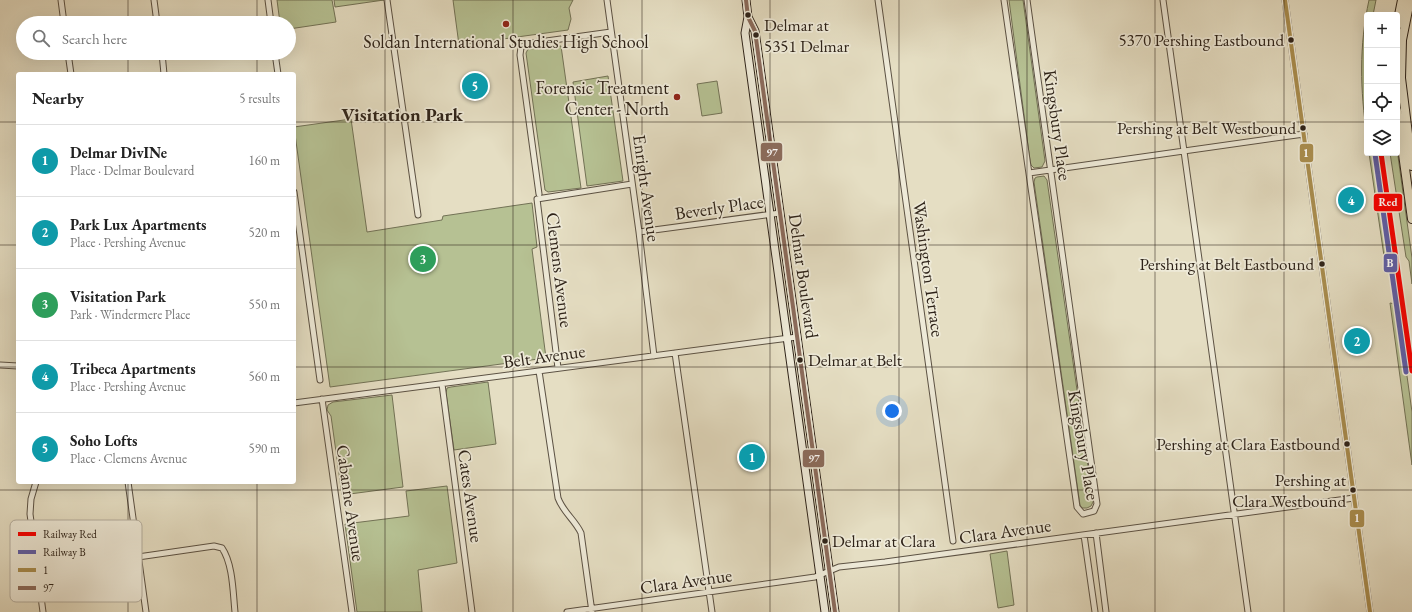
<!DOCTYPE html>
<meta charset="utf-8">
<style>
:root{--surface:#fff;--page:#f6f6f6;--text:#222;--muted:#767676;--line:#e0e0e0;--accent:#0b8043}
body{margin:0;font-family:"EB Garamond",serif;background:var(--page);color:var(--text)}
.controls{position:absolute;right:12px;top:12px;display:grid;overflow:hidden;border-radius:4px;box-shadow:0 4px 16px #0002}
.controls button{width:36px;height:36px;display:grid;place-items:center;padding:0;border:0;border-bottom:1px solid var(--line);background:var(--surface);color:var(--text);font:20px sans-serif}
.you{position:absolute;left:892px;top:411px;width:14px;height:14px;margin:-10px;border:3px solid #fff;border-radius:50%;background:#1a73e8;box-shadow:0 0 0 6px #1a73e833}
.badge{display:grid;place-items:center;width:26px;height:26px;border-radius:50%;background:var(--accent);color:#fff;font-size:13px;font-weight:700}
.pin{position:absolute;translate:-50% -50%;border:2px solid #fff;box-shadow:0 1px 4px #0006}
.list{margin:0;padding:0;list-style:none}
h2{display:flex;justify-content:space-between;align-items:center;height:52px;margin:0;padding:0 16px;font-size:17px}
h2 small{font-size:13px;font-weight:400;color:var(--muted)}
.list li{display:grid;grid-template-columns:26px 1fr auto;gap:12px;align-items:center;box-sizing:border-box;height:72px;padding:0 16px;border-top:1px solid var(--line)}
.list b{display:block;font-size:15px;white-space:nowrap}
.list p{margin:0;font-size:13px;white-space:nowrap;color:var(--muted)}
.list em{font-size:13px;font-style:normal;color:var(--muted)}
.icon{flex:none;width:22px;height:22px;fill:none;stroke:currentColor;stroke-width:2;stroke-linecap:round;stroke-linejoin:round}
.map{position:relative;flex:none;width:1412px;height:612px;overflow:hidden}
.search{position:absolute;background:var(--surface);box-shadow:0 4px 16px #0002;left:16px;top:16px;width:280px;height:44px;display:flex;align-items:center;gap:10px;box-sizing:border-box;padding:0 14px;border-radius:22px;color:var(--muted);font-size:15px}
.panel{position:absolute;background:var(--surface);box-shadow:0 4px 16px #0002;left:16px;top:72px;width:280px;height:412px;border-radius:4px}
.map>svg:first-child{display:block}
.green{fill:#b6c193;stroke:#727256}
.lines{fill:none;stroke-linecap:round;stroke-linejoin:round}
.street-casing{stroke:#5c5244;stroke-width:7}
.secondary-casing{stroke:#2e2319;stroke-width:9}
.primary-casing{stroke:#2e2319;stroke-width:10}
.street{stroke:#eeead8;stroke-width:5}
.secondary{stroke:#eeead8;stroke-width:7}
.primary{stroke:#e5dec3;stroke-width:8}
.bus-1-casing{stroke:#eeead8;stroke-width:7}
.bus-2-casing{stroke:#eeead8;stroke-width:7}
.bus-1{stroke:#a98d4e;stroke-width:4}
.bus-2{stroke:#8b6b5b;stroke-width:4}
.rail-1-casing{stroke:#eeead8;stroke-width:8}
.rail-2-casing{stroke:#eeead8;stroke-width:8}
.rail-1{stroke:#f80000;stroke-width:5}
.rail-2{stroke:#5f5fa8;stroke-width:5}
.grid{fill:none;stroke:#2e2319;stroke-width:1;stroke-opacity:0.55}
.bus-dot{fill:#2e2319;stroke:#eeead8;stroke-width:1.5}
.poi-dot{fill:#8f2418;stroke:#eeead8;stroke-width:1.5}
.labels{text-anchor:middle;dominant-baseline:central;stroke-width:3.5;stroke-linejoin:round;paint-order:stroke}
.bus-label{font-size:17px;fill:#2e2319;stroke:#eeead8;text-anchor:end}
.poi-label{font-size:18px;fill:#2e2319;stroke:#eeead8}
.street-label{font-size:18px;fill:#2e2319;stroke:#eeead8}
.neighbourhood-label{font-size:19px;font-weight:bold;fill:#2e2319;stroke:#eeead8}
.key{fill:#eeead8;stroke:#b4ae9f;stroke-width:1}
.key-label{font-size:11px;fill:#2e2319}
.line-badge{stroke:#eeead8;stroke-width:1.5}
.badge-label{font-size:11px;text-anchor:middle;font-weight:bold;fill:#fff}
</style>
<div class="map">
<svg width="1412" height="612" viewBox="0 0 1412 612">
<rect width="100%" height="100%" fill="#e5dec3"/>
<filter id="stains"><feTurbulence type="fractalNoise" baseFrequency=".005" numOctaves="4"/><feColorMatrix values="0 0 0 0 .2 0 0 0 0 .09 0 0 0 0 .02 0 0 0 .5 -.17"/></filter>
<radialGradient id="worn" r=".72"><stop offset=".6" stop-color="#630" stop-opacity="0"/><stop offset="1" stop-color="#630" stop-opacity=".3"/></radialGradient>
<!-- green -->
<path class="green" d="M 277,0 L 332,0 L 336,22 L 289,29 L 289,23 L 280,23 Z
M 334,0 L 384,0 L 335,7 Z
M 453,0 L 573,0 L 569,8 L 571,19 L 568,30 L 459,45 Z
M 1009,0 L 1023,0 L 1045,161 L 1042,167 L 1034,168 L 1031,165 L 1030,161 Z
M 1369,0 L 1376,0 L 1373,15 L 1367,15 L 1367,136 C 1360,90 1359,46 1369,0 Z
M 561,46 L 581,188 L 548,192 L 545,190 L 526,53 L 528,49 Z
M 608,76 L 623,181 L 587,186 L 573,82 Z
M 717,81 L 722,113 L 702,116 L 697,84 Z
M 351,119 L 367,232 L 442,220 L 443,216 L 532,203 L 537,247 L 532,249 L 546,358 L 330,387 L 294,127 Z
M 1397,149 L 1412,258 L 1412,284 L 1409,261 L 1406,257 L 1390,153 L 1397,153 Z
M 1369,153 L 1378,153 L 1381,173 L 1380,181 L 1390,254 L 1388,256 L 1384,256 Z
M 1044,176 L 1047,180 L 1093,502 L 1091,506 L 1087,508 L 1082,508 L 1080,505 L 1034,182 L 1035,178 L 1037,177 Z
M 1390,303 L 1395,304 L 1399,308 L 1407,360 L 1407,376 L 1412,412 L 1412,465 Z
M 488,382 L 496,444 L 454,450 L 446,393 L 447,388 L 451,387 Z
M 392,395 L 403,487 L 342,495 L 331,416 L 327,410 L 328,405 L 333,402 Z
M 447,486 L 457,563 L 418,570 L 422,612 L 357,612 L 345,524 L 409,516 L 406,491 Z
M 1007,551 L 1014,605 L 998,608 L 990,554 Z"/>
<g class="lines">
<!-- street casing -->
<g class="street-casing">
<path id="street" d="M 61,0 L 64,23
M 154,0 L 157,23
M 268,0 L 271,23
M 387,0 L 418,215
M 607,0 L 639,232 L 654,356
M 878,0 L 953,541
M 1004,0 L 1077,507 L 1083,514 L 1094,511 L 1097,504 L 1027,0
M 1163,0 L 1248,612
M 1285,0 L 1370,612
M 68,53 L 71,74
M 162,53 L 164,74
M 275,53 L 278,74
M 1029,173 L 1304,134
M 294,192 L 320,380
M 539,194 L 520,55 L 521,47 L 532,43 L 611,32
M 639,232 L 780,213
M 675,353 L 712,612
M 0,365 L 18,366
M 558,368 L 537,199 L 632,184
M 539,371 L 558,498 C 563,512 575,520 581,533 L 592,612
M 442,384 L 472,612
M 322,399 L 352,612
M 294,403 L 797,337
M 36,482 L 31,499 L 30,514 L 43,612
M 128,482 L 146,612
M 1096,533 L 1106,612
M 1084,535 L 1095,612
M 138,557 L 214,546 L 222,548 C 233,564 233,593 235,612
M 567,612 L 815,577 L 839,567 L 885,562 L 1354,498"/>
</g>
<!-- secondary casing -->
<g class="secondary-casing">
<path id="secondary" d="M 746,0 L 748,17 L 745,33 L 825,612
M 748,17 L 755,31 L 835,612"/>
</g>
<!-- primary casing -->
<g class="primary-casing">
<path id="primary" d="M 1410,0 L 1402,40 L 1401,78 L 1412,166
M 1397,25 L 1402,0
M 1397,111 L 1412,219"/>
</g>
<!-- street -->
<use href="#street" class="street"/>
<!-- secondary -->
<use href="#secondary" class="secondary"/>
<!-- primary -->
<use href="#primary" class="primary"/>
<!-- bus-1 casing -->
<g class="bus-1-casing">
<path id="bus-1" d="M 1285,0 L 1370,612"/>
</g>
<!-- bus-2 casing -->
<g class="bus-2-casing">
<path id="bus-2" d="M 746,0 L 748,17 L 755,31 L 835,612"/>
</g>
<!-- bus-1 -->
<use href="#bus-1" class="bus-1"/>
<!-- bus-2 -->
<use href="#bus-2" class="bus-2"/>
<!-- rail-1 casing -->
<g class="rail-1-casing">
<path id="rail-1" d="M 1381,153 L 1412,371"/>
</g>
<!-- rail-2 casing -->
<g class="rail-2-casing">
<path id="rail-2" d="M 1375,154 L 1406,372"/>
</g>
<!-- rail-1 -->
<use href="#rail-1" class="rail-1"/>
<!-- rail-2 -->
<use href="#rail-2" class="rail-2"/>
</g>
<!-- grid -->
<path class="grid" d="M 128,0 L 128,23M 257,0 L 257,23M 385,0 L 385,612M 513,0 L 513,612M 642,0 L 642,612M 770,0 L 770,612M 899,0 L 899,612M 1027,0 L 1027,612M 1155,0 L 1155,612M 1284,0 L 1284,612M 128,53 L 128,74M 257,53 L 257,74M 0,122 L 18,122M 294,122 L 1367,122M 1397,122 L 1412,122M 0,245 L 18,245M 294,245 L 1412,245M 0,367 L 18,367M 294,367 L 1412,367M 128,482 L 128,612M 257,482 L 257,612M 0,490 L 1412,490"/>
<!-- markers -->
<g class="bus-dot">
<circle cx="748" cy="15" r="3.5"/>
<circle cx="756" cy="35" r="3.5"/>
<circle cx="1291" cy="40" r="3.5"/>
<circle cx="1303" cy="128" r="3.5"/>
<circle cx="1322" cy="264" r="3.5"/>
<circle cx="800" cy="360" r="3.5"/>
<circle cx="1347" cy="444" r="3.5"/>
<circle cx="1353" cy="490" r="3.5"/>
<circle cx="825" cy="541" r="3.5"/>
</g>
<g class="poi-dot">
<circle cx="506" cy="24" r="4"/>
<circle cx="677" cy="97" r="4"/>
</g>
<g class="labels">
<!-- bus labels -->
<g class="bus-label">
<text x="764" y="25" text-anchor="start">Delmar at<tspan x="764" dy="21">5351 Delmar</tspan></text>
<text x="1284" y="40">5370 Pershing Eastbound</text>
<text x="1296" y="128">Pershing at Belt Westbound</text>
<text x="1314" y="264">Pershing at Belt Eastbound</text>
<text x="808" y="360" text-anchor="start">Delmar at Belt</text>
<text x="1340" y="444">Pershing at Clara Eastbound</text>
<text x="1346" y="480">Pershing at<tspan x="1346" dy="21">Clara Westbound</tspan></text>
<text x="832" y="541" text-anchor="start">Delmar at Clara</text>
</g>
<!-- poi labels -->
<g class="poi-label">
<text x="506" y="41">Soldan International Studies High School</text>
<text x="669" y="87" text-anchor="end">Forensic Treatment<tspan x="669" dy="21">Center - North</tspan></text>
</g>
<!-- street labels -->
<g class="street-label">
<text transform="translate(1058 125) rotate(82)">Kingsbury Place</text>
<text transform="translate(647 188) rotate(82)">Enright Avenue</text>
<text transform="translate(719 207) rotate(-8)">Beverly Place</text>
<text transform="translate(929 269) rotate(82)">Washington Terrace</text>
<text transform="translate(560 270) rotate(83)">Clemens Avenue</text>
<text transform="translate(804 276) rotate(82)">Delmar Boulevard</text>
<text transform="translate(544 356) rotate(-8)">Belt Avenue</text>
<text transform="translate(1084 445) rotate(80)">Kingsbury Place</text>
<text transform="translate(471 496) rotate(82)">Cates Avenue</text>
<text transform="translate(351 503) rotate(82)">Cabanne Avenue</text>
<text transform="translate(1005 531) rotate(-8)">Clara Avenue</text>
<text transform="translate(686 581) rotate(-8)">Clara Avenue</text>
</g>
<!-- neighbourhood labels -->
<g class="neighbourhood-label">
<text x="402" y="114">Visitation Park</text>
</g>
</g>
<!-- legend -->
<rect x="10" y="520" width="132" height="82" rx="6" class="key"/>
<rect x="18" y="532" width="18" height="4" fill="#f80000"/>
<rect x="18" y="550" width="18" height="4" fill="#5f5fa8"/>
<rect x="18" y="568" width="18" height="4" fill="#a98d4e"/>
<rect x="18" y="586" width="18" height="4" fill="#8b6b5b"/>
<g class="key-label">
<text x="43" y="538">Railway Red</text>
<text x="43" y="556">Railway B</text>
<text x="43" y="574">1</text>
<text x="43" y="592">97</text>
</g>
<g class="line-badge">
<rect x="760" y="142" width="23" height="20" rx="4" fill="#8b6b5b"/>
<rect x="1299" y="143" width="15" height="20" rx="4" fill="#a98d4e"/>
<rect x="1373" y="193" width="30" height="19" rx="4" fill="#f80000"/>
<rect x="1383" y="253" width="15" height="20" rx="4" fill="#5f5fa8"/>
<rect x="802" y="449" width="23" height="19" rx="4" fill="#8b6b5b"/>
<rect x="1349" y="509" width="16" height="19" rx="4" fill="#a98d4e"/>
</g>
<g class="badge-label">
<text x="772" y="156">97</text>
<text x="1306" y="157">1</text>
<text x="1388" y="206">Red</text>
<text x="1390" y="267">B</text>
<text x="814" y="462">97</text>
<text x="1357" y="522">1</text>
</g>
<rect width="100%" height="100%" filter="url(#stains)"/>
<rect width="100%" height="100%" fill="url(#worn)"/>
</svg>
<div class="controls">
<button>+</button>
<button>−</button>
<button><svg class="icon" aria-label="locate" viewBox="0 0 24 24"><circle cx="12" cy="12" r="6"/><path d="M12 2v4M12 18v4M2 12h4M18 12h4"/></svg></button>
<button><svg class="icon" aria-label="layers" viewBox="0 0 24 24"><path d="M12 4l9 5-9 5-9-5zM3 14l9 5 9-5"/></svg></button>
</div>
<div class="you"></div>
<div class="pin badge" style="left:752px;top:457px;background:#0f9aa8">1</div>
<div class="pin badge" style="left:1357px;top:341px;background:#0f9aa8">2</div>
<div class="pin badge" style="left:423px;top:259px;background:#2e9e5b">3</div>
<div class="pin badge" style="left:1351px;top:200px;background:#0f9aa8">4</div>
<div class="pin badge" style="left:475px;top:86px;background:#0f9aa8">5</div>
<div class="search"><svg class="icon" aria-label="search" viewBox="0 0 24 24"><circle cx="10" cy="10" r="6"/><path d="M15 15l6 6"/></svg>Search here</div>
<section class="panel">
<h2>Nearby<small>5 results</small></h2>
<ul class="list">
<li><span class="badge" style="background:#0f9aa8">1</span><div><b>Delmar DivINe</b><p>Place · Delmar Boulevard</p></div><em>160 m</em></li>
<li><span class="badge" style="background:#0f9aa8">2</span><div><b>Park Lux Apartments</b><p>Place · Pershing Avenue</p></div><em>520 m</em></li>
<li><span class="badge" style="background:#2e9e5b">3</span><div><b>Visitation Park</b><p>Park · Windermere Place</p></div><em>550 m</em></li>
<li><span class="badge" style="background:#0f9aa8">4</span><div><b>Tribeca Apartments</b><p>Place · Pershing Avenue</p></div><em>560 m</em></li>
<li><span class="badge" style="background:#0f9aa8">5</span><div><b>Soho Lofts</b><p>Place · Clemens Avenue</p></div><em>590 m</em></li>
</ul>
</section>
</div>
